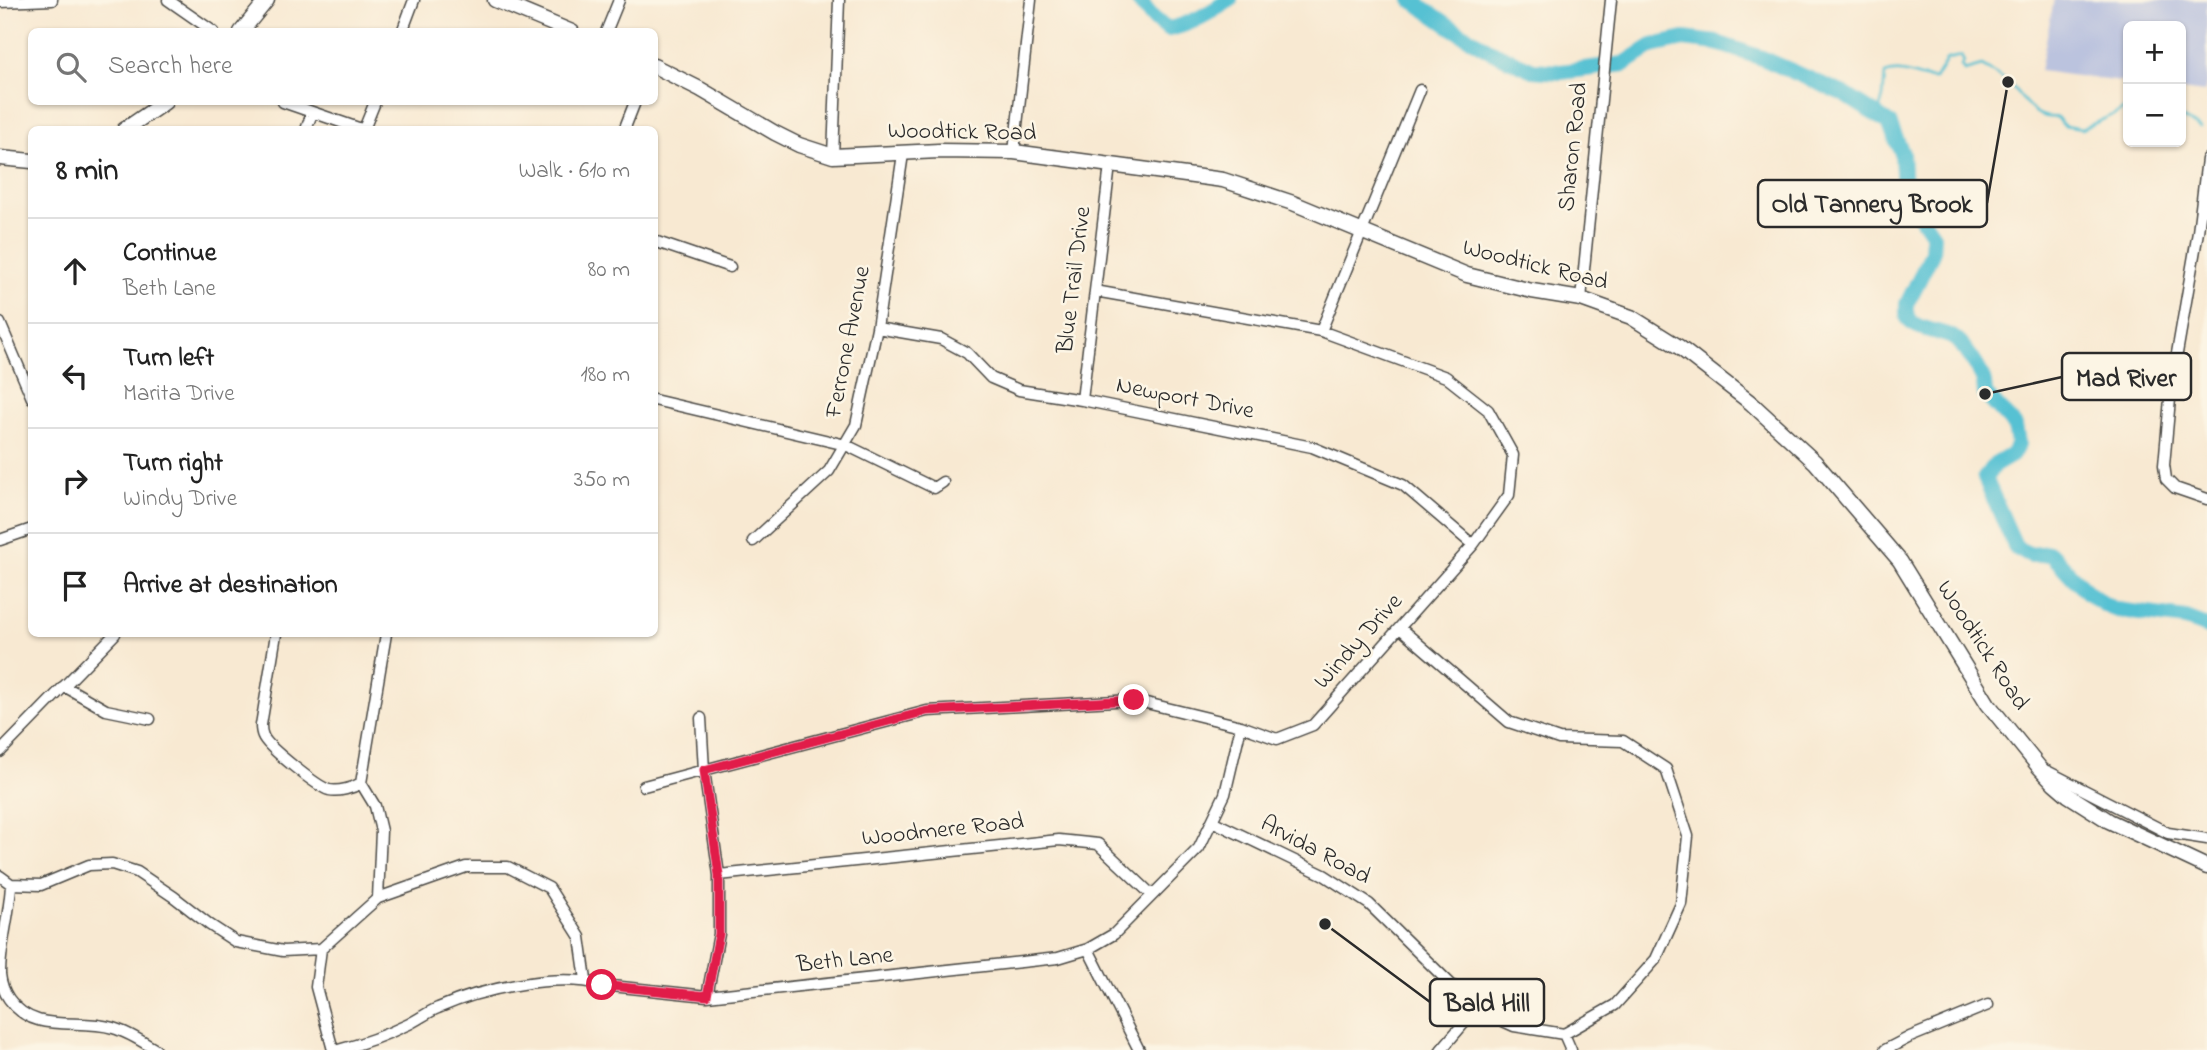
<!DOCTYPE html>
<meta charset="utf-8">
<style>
:root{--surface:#fff;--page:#f2f2f2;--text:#222;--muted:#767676;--line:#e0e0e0}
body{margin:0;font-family:"Indie Flower",sans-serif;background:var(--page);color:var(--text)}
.controls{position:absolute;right:21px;top:21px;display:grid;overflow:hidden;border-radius:10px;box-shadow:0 2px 5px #0004}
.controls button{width:63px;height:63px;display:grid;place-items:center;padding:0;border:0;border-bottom:2px solid var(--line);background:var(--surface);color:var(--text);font:35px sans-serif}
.stop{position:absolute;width:21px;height:21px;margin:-16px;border:5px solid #e11d48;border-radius:50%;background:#fff}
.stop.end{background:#e11d48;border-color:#fff;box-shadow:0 2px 7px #0008}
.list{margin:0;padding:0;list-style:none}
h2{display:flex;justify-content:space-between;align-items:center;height:91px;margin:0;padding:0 28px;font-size:30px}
h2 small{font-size:23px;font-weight:400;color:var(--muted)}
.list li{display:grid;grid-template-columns:46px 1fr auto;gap:21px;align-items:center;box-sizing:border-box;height:105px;padding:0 28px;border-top:2px solid var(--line)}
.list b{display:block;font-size:26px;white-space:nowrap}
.list p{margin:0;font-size:23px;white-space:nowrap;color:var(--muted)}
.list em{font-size:23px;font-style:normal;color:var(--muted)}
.icon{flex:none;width:38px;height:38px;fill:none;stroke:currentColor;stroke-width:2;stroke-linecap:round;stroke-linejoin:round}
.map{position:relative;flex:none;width:2207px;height:1050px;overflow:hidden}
.search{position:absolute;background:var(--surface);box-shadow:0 2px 5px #0004;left:28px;top:28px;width:630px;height:77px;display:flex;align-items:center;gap:18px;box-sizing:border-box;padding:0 24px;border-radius:10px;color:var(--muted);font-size:26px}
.panel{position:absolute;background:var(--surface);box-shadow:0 2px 5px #0004;left:28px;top:126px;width:630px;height:511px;border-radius:10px}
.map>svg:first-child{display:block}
.industrial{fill:#bbc3de}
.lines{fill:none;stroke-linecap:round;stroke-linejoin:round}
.stream{stroke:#57c1d3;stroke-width:2.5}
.river{stroke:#57c1d3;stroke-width:16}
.minor-casing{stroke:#4a4844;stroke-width:13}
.major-casing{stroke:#4a4844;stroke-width:17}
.minor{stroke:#fff;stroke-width:10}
.major{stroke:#fff;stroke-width:14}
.route{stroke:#e11d48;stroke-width:9}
.labels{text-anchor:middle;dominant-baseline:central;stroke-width:5;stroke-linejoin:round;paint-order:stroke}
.street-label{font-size:24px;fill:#2b2b2b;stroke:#fcf5e5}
.leader{fill:none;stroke:#2b2b2b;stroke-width:2.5}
.callout-dot{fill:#2b2b2b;stroke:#fcf5e5;stroke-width:2.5}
.callout{fill:#fcf5e5;stroke:#2b2b2b;stroke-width:2.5}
.callout-label{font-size:26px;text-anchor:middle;font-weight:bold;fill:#2b2b2b}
</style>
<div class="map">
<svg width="2207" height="1050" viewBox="0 0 2207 1050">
<rect width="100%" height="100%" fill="#fcf5e5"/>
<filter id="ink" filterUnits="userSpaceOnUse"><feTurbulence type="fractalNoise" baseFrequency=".0143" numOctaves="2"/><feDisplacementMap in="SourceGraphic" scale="14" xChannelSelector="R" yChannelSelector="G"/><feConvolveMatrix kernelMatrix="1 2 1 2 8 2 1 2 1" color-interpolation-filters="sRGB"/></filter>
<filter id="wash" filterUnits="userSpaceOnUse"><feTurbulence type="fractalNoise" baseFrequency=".00686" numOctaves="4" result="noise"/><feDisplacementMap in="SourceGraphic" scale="28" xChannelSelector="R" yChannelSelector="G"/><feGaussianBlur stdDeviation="1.57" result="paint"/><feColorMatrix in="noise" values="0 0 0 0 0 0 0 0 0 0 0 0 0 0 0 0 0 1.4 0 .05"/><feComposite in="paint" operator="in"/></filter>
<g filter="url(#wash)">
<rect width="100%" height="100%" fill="#f8e9d2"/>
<!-- industrial -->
<path class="industrial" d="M 2054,0 L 2207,0 L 2207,80 L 2204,93 L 2181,90 L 2181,26 L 2128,26 L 2128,83 L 2040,71 Z"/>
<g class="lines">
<!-- stream -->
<path class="stream" d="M 1878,115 L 1883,97 L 1885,74 C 1904,67 1916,79 1935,79 L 1947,59 L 1961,56 L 1964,62 L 1961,66 L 1964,71 L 1982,66 C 1990,71 2000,76 2007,82 C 2024,96 2030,120 2057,117 L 2064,126 L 2082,129 L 2128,108
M 2181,118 L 2201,128"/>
<!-- river -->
<path class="river" d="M 1138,0 L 1154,19 L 1168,29 C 1191,25 1210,12 1230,0
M 1412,0 L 1451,27 L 1491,51 L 1533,70 L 1561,72 L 1624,64 L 1652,46 L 1684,39 L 1717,43 L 1762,58 L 1844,94 L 1889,123 L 1902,153 L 1904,192 L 1933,235 L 1932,253 L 1907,304 C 1907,309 1906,317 1910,321 C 1917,329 1942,332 1952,337 C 1962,342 1982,371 1984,383 C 1984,383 1985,393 1985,394 L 2015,426 L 2018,444 L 2012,455 L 1993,466 L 1985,478 L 2016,548 L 2031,555 L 2050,553 C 2072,574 2088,600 2117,610 L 2186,619 L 2207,627"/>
</g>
</g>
<g filter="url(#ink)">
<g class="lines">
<!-- minor casing -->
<g class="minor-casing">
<path id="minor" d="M 168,0 L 214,32
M 0,2 L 52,0
M 402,32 L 414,0
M 606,32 L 619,0
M 283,102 L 364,130
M 364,129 L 375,102
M 306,130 L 312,113
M 624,130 L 635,102
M 1014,152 L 1031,0
M 833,156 L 839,0
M 2207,159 L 2198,232 L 2171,388 L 2164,465 L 2166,479 L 2175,488 L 2207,499
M 654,241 L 730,267
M 1581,299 L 1611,0
M 0,323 L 32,398
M 877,328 L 941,339 L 967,353 L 991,378 L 1019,390 L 1082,400 L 1312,447 L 1403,485 L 1473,545
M 1321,331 L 1420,90
M 654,400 L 846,445 L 934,488 L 943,482
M 1082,400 L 1110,165
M 0,540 L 32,529
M 753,541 L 829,471 L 856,425 L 877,328 L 903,154
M 276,634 L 261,725 C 261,728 261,732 263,736 C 267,747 318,787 329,790 C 339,792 353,788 361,783
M 64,686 L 106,710 L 150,719
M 701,718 L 704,770 L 719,875 L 719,934 L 707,996
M 0,752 L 115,634
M 2047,771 L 2168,833 L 2207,839
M 644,786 L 927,711 L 1134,700 L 1241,726 L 1277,739 L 1313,725 L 1473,545 L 1509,495 L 1513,455 L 1488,410 L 1446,377 L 1321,331 L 1095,291
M 1212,821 L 1324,875 L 1369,904 L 1476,1009 L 1514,1026 L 1564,1034 L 1615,1005 L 1656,959 L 1681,904 L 1688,836 L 1666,769 L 1623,741 L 1559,739 L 1509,722 L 1400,628
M 719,875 L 1059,840 L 1098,844 L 1152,895
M 0,876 L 11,884 L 41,885 L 89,865 L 112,864 L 137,872 L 174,897 L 210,925 L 236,942 L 283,951 L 321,949 L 378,898 L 466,867 L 508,867 L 549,888 L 580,937 L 586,980
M 11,884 C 10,914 0,944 0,974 C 1,984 4,992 9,999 C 35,1036 77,1017 113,1028 C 128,1032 143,1042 156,1050
M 378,898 L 381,831 L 375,806 L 361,783 L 386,634
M 321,949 L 316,987 L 333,1050
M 1088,949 L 1139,1050
M 1564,1034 L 1571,1050
M 338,1050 C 362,1044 386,1035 409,1024 C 419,1019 428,1012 438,1008 C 481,989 557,972 602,985 L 707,996 L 1058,958 L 1088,949 L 1114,934 L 1199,848 L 1225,794 L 1241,726
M 1441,1050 L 1476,1009
M 1885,1050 L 1910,1037 L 1988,1005"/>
</g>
<!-- major casing -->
<g class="major-casing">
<path id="major" d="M 495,0 L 572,32
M 241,32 L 267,0
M 654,66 L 700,89 L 775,133 L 799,145 L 833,156 L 939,151 L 1014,152 L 1223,180 L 1293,203 L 1467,275 L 1532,291 L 1581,299 L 1631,317 L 1679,347 L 1751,403 L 1815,462 L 1900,561 L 1988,704 L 2039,767 L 2054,783 L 2068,795 L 2109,821 L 2207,867
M 124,130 L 165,102
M 0,158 L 32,161"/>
</g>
<!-- minor -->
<use href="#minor" class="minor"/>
<!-- major -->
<use href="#major" class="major"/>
</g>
</g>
<g class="lines" filter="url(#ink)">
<!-- route -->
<path class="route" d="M 602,985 L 707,996 L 719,934 L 719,875 L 704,770 L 927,711 L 1134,700"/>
</g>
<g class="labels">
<!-- street labels -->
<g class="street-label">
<text transform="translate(962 133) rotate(1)">Woodtick Road</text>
<text transform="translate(1574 147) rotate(-84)">Sharon Road</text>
<text transform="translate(1535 266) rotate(14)">Woodtick Road</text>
<text transform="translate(1075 280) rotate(-83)">Blue Trail Drive</text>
<text transform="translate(849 342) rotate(-79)">Ferrone Avenue</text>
<text transform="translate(1185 399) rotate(11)">Newport Drive</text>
<text transform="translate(1359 642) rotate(-48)">Windy Drive</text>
<text transform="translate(1982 646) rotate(57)">Woodtick Road</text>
<text transform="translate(943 831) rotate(-6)">Woodmere Road</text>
<text transform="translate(1315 851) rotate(28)">Arvida Road</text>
<text transform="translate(845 961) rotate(-6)">Beth Lane</text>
</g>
</g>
<!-- callouts -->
<path class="leader" d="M2008 82L1987 203M1985 394L2062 377M1325 924L1430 1002"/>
<g class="callout-dot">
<circle cx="2008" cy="82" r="7"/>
<circle cx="1985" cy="394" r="7"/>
<circle cx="1325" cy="924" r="7"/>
</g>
<g class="callout">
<rect x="1758" y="180" width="229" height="47" rx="7"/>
<rect x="2062" y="353" width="129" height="47" rx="7"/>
<rect x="1430" y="979" width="114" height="47" rx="7"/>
</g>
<g class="callout-label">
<text x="1872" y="212">Old Tannery Brook</text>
<text x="2126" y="386">Mad River</text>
<text x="1487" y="1011">Bald Hill</text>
</g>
</svg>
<div class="controls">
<button>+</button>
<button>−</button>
</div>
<div class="stop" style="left:602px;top:985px"></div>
<div class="stop end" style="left:1134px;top:700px"></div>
<div class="search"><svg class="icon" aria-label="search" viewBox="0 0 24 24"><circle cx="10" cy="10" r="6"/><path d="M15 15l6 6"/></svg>Search here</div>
<section class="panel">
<h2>8 min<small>Walk · 610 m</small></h2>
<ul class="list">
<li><svg class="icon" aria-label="ahead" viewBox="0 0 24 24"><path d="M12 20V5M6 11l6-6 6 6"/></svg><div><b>Continue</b><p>Beth Lane</p></div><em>80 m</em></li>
<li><svg class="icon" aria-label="left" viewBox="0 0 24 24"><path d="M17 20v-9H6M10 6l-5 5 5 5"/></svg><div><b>Turn left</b><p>Marita Drive</p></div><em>180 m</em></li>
<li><svg class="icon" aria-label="right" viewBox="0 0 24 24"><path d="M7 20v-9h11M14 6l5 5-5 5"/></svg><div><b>Turn right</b><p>Windy Drive</p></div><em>350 m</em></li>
<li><svg class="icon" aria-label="arrive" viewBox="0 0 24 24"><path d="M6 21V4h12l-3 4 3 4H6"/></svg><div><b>Arrive at destination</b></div></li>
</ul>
</section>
</div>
